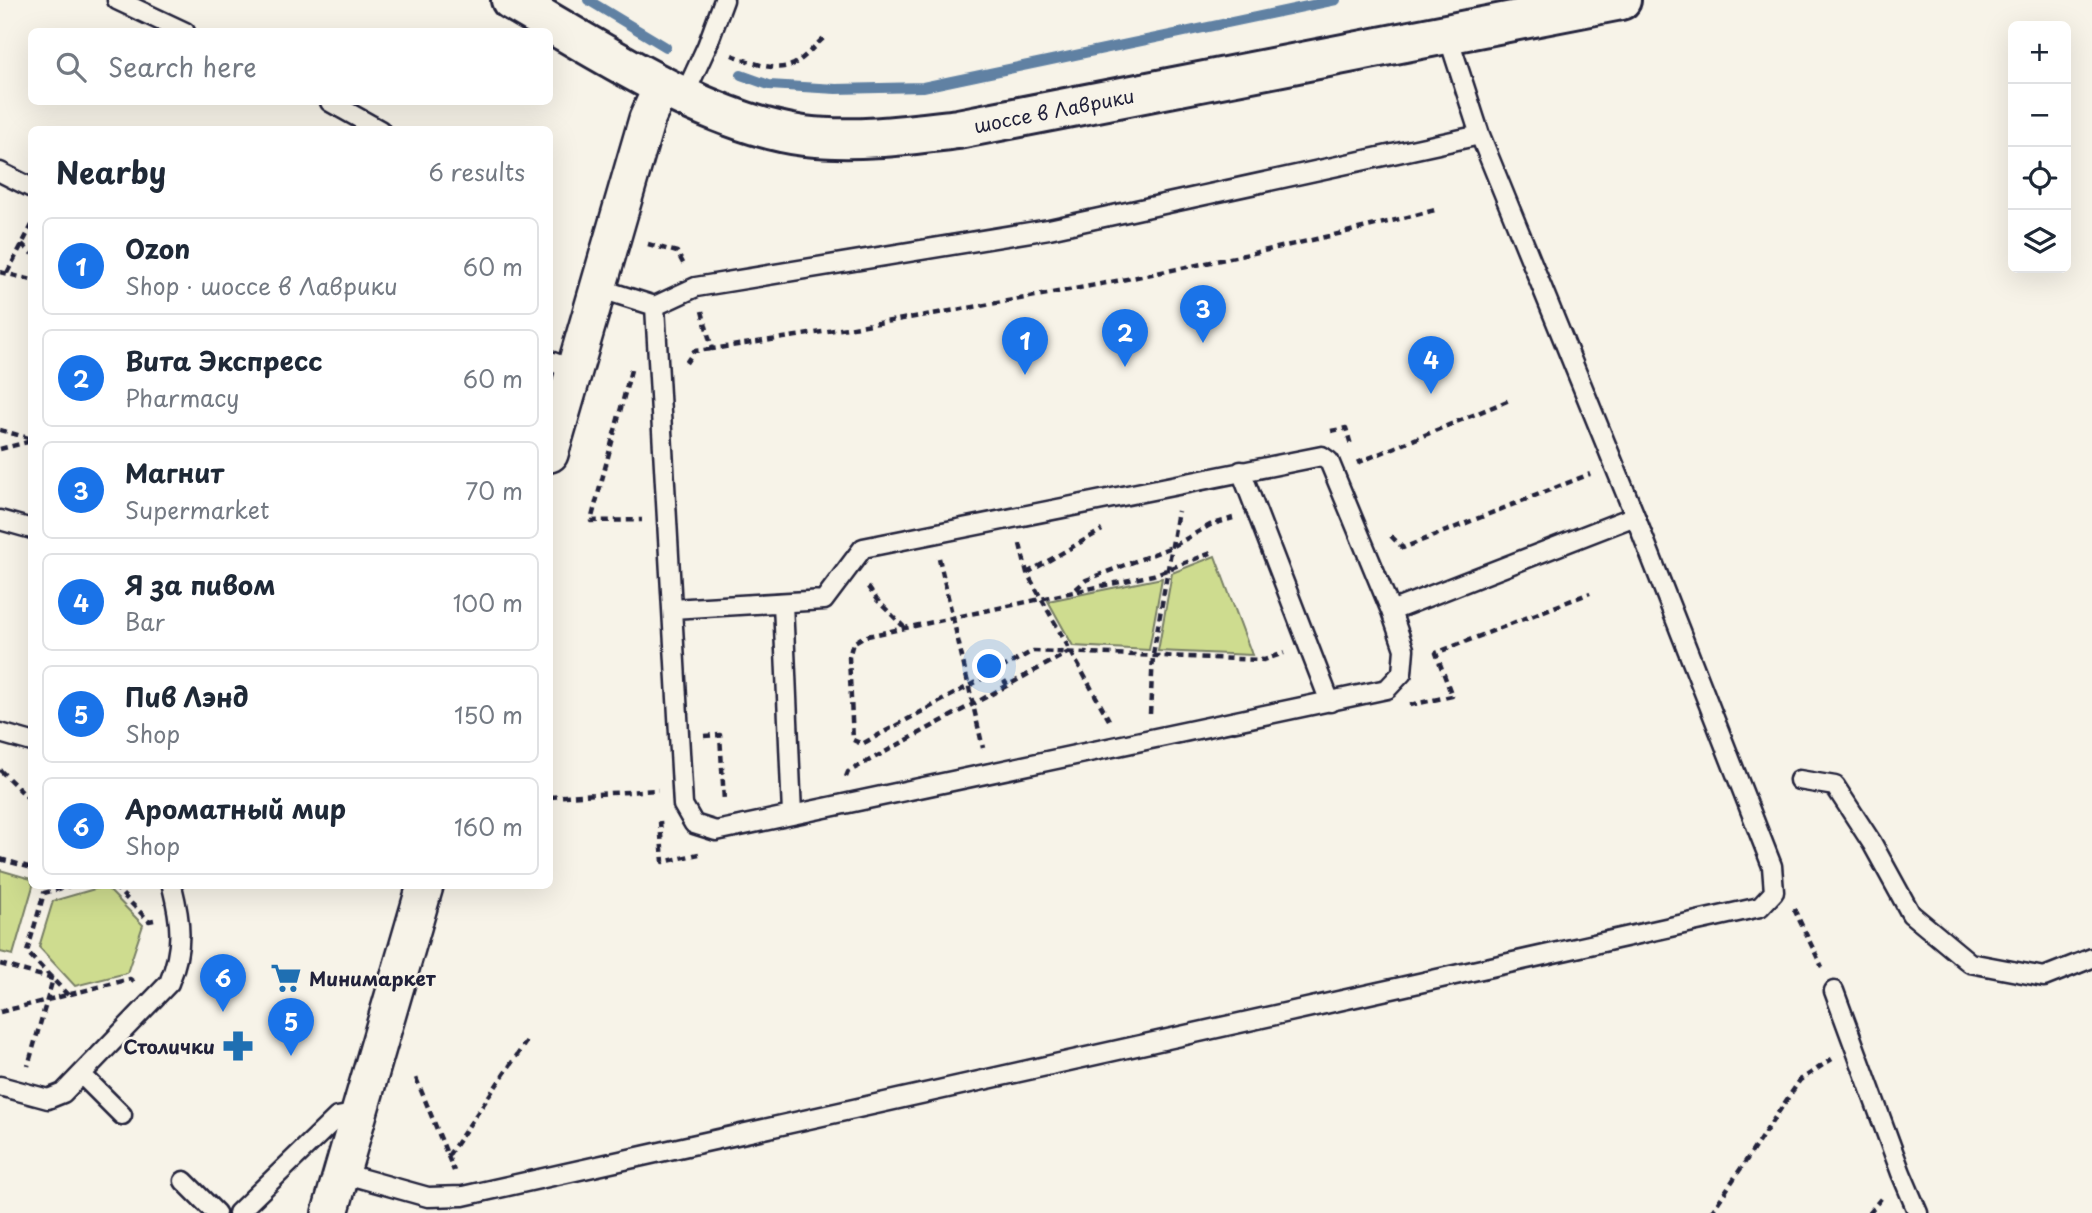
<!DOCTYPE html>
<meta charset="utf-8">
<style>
:root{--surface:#fff;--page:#f2f2f3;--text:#1f2937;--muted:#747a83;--line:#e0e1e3;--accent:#1a73e8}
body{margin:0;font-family:"Playpen Sans",sans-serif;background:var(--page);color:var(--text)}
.controls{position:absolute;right:21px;top:21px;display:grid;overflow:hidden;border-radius:10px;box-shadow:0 7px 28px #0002}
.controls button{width:63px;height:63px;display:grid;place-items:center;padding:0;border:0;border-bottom:2px solid var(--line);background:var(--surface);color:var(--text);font:35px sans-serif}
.you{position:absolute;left:990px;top:667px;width:24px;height:24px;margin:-18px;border:5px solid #fff;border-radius:50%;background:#1a73e8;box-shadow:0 0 0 10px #1a73e833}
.badge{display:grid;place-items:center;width:46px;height:46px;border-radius:50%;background:var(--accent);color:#fff;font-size:23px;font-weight:700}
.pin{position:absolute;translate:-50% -58px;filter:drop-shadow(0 2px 4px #0008)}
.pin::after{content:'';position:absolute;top:37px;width:24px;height:21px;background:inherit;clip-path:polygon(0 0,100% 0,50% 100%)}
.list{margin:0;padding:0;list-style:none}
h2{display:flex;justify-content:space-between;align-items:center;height:91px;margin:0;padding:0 28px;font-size:30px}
h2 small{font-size:23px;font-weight:400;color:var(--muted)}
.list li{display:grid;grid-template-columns:46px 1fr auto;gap:21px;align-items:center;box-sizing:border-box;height:98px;margin:0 14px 14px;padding:0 14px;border:2px solid var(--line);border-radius:10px}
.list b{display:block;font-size:26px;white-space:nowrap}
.list p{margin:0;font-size:23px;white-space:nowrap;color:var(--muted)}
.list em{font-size:23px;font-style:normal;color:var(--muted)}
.icon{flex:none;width:38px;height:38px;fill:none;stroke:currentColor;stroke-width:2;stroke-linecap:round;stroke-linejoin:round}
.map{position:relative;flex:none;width:2092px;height:1213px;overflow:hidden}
.search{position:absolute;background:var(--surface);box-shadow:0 7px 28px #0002;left:28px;top:28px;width:525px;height:77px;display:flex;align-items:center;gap:18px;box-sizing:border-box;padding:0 24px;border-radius:10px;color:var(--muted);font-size:26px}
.panel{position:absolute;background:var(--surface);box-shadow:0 7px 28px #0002;left:28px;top:126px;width:525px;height:763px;border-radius:10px}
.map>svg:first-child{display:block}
.green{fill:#cedc8f;stroke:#787f65;stroke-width:2}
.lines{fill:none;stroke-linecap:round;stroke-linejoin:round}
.stream{stroke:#6181a3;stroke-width:10}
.service-casing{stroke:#22223b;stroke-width:23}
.minor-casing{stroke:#22223b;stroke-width:40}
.tertiary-casing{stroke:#22223b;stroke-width:44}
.path{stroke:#22223b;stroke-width:4.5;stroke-dasharray:7 5;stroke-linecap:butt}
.service{stroke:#f7f3e8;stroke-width:18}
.minor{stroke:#f7f3e8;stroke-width:35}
.tertiary{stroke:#f7f3e8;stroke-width:38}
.labels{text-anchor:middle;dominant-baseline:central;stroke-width:5;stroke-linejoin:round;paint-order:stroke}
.street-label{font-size:19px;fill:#22223b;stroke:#f7f3e8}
.poi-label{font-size:19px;font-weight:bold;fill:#22223b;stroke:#f7f3e8;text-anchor:start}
</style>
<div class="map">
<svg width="2092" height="1213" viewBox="0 0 2092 1213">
<rect width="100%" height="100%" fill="#f7f3e8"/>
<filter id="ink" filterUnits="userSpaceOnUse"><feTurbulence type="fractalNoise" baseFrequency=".0143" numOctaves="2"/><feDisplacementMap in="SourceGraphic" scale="14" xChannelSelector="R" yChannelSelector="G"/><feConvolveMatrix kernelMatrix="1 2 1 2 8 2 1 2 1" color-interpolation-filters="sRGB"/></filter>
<g filter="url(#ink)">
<!-- green -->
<path class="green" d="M 1215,556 L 1252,655 L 1158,651 L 1172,573 Z
M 1162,578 L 1149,650 L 1073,646 L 1048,601 Z
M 0,870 L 31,879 L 33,886 L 13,955 L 0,952 Z
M 105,886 L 143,925 L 127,973 L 75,986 L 39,947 L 53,901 Z"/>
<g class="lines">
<!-- stream -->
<path class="stream" d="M 588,0 L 666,47
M 741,75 L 769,85 L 836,89 L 923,87 L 1336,0"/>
<!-- service casing -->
<g class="service-casing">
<path id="service" d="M 117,0 L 185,32
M 684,96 L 707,46 L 724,0
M 330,102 L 380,130
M 0,172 L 32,188
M 598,288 L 655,306 L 696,287 L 1049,229 L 1480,135
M 655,306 L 672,609 L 824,600 L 863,548 L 1322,456 L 1329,461 L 1391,611 L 1404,649 L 1402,673 L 1387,689 L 716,831 L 694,824 L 683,805 L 672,609
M 550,361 L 574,370
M 1241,471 L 1330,702
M 0,520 L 32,529
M 783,603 L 792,814
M 1391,611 L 1635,516
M 0,733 L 32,742
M 1799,780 L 1835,786 L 1872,843 L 1911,914 L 1970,963 L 2044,977 L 2092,958
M 1834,991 L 1901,1173 L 1918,1213
M 82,1075 L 122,1115
M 0,1086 L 48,1099 L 63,1093 L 169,983 C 184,947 181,922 172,886
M 342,1173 L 428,1197 L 463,1196 L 1760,907 L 1774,892 L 1772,866 L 1635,516 L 1480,135 L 1447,33
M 184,1181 L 216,1213
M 238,1213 L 337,1117 L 359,1113"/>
</g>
<!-- minor casing -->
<g class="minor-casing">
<path id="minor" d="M 550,454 L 647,119 L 662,85
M 330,1213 L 425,886"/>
</g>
<!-- tertiary casing -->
<g class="tertiary-casing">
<path id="tertiary" d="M 511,0 C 597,49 706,123 804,136 C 856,142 907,135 958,129 L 1621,0"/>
</g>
<!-- path -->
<path class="path" d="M 732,55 C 750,62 776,73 794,64 C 805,58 815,45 825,37
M 22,244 L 32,254
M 648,244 L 677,252 L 684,265
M 0,272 L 32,280
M 7,273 L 32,225
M 702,311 L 712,349 C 956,312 1200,271 1439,209
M 686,363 L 694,351 L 712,349
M 631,370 L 591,521 L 642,520
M 0,430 L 32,439
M 1331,431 L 1346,428 L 1351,445
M 0,449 L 32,441
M 1357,463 L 1512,399
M 1391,536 L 1403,548 L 1590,474
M 1020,544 L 1027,573 L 1109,720
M 1211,553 L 1153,575 L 863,637 L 853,643 L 849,657 L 853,740 L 862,744 L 1033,651 L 1264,660 L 1284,653
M 939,558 L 983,748
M 1027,573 L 1102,530
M 868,587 L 877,600 L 904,627
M 1076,589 L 1086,580 L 1172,547 L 1210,525 L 1233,518
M 998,670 L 1007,685
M 1410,705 L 1452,696 L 1436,653 L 1590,593
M 1150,714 L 1153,655 L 1178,511
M 704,736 L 720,735 L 724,801
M 0,770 L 32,802
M 846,777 L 848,772 L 1069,652
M 550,797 L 658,790
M 660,821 L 663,862 L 699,854
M 0,859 L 32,868
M 114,886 L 149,921 L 154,920
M 1794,909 L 1822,967
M 0,964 L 53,979 L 28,1066
M 68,995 L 27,952 L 44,893 L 69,886
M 0,1012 L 130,979 L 134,982
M 416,1078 L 454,1171
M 448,1156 L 528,1039
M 1711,1213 L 1800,1080 L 1832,1059
M 1869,1213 L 1883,1196"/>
<!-- service -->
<use href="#service" class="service"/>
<!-- minor -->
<use href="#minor" class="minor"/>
<!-- tertiary -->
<use href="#tertiary" class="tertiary"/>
</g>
</g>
<!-- icons -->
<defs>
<g id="supermarket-bare" transform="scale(2.415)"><path d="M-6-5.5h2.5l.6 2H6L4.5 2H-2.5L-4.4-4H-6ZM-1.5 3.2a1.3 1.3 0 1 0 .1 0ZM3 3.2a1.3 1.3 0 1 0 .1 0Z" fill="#1f6fb2" stroke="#f7f3e8" stroke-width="2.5" paint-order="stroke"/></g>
<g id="pharmacy-bare" transform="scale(2.415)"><path d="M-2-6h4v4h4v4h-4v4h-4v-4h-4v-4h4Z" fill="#1f6fb2" stroke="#f7f3e8" stroke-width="2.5" paint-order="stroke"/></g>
</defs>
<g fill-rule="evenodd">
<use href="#supermarket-bare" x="286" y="978"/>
<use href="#pharmacy-bare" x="238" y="1046"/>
</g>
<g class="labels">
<!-- street labels -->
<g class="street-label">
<text transform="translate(1054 110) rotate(-11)">шоссе в Лаврики</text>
</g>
<!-- poi labels -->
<g class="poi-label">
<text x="309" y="978">Минимаркет</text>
<text x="215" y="1046" text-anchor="end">Столички</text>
</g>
</g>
</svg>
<div class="controls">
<button>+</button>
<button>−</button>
<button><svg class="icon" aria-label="locate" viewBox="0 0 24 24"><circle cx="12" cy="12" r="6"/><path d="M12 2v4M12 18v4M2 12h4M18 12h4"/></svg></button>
<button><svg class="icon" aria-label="layers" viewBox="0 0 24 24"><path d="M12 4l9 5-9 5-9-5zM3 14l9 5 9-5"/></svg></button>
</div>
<div class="you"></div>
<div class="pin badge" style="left:1025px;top:375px">1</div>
<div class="pin badge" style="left:1125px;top:367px">2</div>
<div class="pin badge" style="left:1203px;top:343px">3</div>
<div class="pin badge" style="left:1431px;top:394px">4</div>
<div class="pin badge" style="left:291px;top:1056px">5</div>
<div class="pin badge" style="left:223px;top:1012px">6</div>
<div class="search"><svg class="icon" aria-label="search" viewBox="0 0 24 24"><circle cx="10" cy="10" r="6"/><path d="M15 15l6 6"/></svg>Search here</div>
<section class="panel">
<h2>Nearby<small>6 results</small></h2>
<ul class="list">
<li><span class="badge">1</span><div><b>Ozon</b><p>Shop · шоссе в Лаврики</p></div><em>60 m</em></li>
<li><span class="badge">2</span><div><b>Вита Экспресс</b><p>Pharmacy</p></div><em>60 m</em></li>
<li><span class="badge">3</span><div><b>Магнит</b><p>Supermarket</p></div><em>70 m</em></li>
<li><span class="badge">4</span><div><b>Я за пивом</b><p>Bar</p></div><em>100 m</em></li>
<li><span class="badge">5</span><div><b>Пив Лэнд</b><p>Shop</p></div><em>150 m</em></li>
<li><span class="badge">6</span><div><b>Ароматный мир</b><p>Shop</p></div><em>160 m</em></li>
</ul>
</section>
</div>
